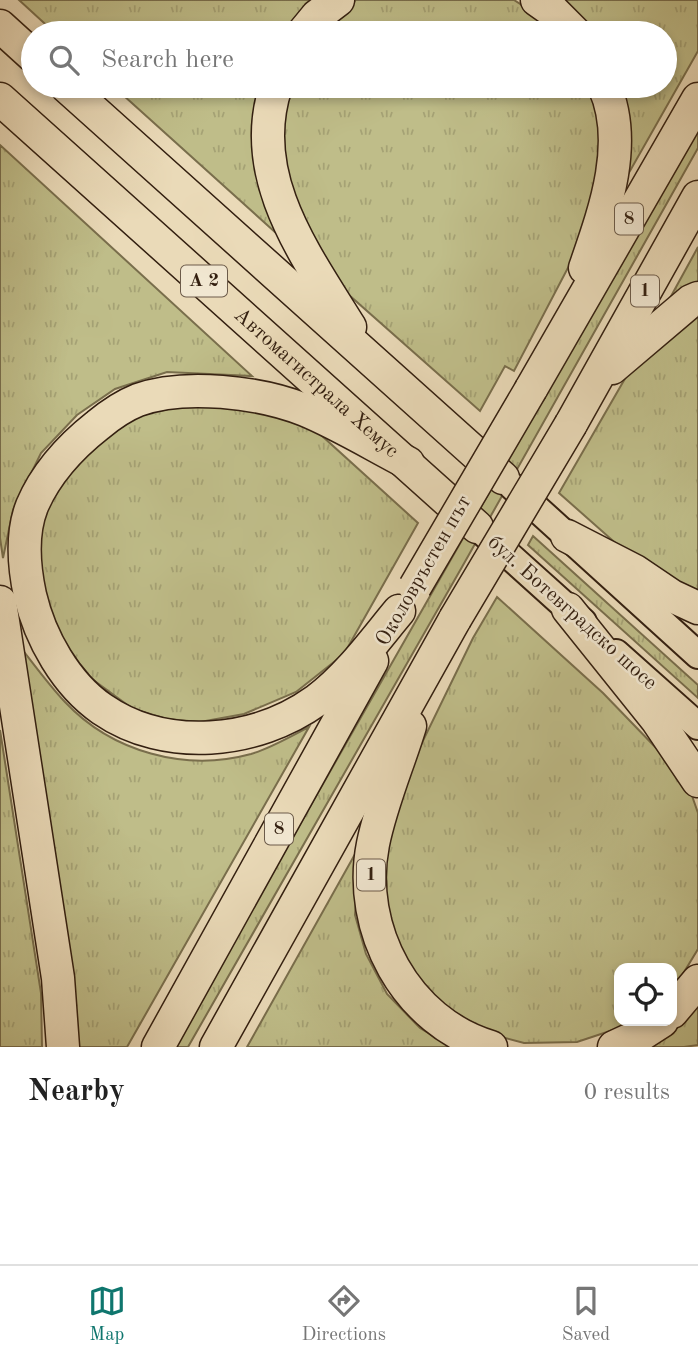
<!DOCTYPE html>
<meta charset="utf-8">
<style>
:root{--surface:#fff;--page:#f2f2f2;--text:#222;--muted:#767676;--line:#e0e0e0;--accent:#0f766e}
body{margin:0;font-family:"Old Standard TT",serif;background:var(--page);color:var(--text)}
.controls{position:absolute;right:21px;bottom:21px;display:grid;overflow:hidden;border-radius:14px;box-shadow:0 4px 10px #0003}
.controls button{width:63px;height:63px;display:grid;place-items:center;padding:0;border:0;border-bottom:2px solid var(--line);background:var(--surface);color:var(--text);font:35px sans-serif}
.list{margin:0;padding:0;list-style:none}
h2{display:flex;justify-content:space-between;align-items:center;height:91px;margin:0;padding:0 28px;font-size:30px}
h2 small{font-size:23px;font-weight:400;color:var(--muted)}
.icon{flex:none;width:38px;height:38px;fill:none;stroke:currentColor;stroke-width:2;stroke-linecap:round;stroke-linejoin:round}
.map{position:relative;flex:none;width:698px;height:1047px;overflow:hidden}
.search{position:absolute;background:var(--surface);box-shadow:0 4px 10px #0003;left:21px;right:21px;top:21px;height:77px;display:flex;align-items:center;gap:18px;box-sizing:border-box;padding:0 24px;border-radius:38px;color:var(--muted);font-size:26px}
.sheet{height:217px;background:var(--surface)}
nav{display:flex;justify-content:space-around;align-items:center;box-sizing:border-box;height:98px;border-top:2px solid var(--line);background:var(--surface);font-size:19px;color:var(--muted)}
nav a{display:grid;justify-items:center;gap:4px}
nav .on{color:var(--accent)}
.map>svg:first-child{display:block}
.grass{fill:url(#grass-tufts);stroke:#796e4c;stroke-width:2}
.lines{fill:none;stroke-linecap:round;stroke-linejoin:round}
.major-casing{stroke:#331f10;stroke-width:30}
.highway-casing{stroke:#331f10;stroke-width:35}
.major{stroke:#eadab8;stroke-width:26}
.highway{stroke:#eadab8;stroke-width:32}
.highway-bridge-casing{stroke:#331f10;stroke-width:35;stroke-linecap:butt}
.highway-bridge{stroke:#eadab8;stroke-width:32}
.labels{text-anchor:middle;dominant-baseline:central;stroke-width:5;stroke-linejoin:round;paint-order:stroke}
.shield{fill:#f1e7d1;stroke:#6c5b4a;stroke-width:2}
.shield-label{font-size:19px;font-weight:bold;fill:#331f10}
.street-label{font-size:21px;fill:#331f10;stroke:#f1e7d1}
</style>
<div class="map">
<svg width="698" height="1047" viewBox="0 0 698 1047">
<defs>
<pattern id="grass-tufts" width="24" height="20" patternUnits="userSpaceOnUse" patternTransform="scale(1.75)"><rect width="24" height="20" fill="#bfbd89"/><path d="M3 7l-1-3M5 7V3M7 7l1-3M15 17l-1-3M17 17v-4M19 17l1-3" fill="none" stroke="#a5a275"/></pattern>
</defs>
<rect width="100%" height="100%" fill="#eadab8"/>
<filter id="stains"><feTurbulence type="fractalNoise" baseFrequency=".00286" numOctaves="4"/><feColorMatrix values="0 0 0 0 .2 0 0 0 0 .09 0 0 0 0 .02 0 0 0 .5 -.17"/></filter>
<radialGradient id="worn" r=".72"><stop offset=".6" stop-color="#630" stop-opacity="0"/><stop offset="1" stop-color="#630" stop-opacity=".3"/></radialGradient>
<!-- grass -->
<path class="grass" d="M 19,0 L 317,0 L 304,11 L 286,33 L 55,33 Z
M 356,0 L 514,0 L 543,19 L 556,33 L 315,33 L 323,24 Z
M 563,0 L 698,0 L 698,51 L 626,178 L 619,86 L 665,86 L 665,33 L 595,33 Z
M 113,86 L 261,86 C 258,98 253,112 252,124 C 250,164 261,197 276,233 Z
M 285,86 L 591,86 L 606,155 L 594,218 L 514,371 L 505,366 L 480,411 L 340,287 L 284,190 L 278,120 Z
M 698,126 L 698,148 L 462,567 L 188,1047 L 173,1047 Z
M 0,145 L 252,376 L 167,372 L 115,389 L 77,415 L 41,453 L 13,510 L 3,558 L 0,538 Z
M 698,247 L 698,290 L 664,309 Z
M 698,314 L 698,599 L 638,563 L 559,493 L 630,370 Z
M 198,402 L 259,409 L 311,426 L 418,523 L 344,654 L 296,692 L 244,714 L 200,722 L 167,719 L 133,709 L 92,679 L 53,631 L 35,571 L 41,516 L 60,473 L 130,418 Z
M 533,536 L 698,685 L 698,698 L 528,545 Z
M 497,597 L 603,693 L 659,751 L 691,793 L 698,813 L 698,949 L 672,992 L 672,968 L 619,968 L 619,1021 L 634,1021 L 628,1025 L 577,1042 L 524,1043 L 475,1030 L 429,1000 L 399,955 L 384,903 L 385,849 L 399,790 L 473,638 Z
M 18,644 C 33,663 48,684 65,702 C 112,752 185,772 251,754 C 271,748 291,736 309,727 L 127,1047 L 75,1047 Z
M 0,730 L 41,993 L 42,1047 L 0,1047 Z
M 359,847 L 355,915 L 366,954 L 387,994 L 420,1028 L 451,1047 L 247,1047 Z
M 698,1000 L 698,1045 L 684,1047 L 647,1047 Z"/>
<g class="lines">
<!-- major casing -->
<g class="major-casing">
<path id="major" d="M 513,487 L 698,655
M 484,533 L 583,622
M 616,653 L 698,726"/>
</g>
<!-- highway casing -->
<g class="highway-casing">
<g id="highway">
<path d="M 537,0 L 554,12 L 575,33"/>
<path d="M 0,26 L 33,56"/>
<path d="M 303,33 L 317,16 L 338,0"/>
<path d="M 66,86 L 503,478"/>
<path d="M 276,86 C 246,176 305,254 350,327"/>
<path id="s1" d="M 0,99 L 477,527"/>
<path d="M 585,268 C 604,213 630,143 604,86"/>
<path d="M 612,368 L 691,301 L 698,298"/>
<path d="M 531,389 L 698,99"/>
<path d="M 571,424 L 698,197"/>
<path d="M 567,536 L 635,571 L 672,596 L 698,608"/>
<path d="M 0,602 L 58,978 L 63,1047"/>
<path d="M 568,609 L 657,720 L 698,781"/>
<path d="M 399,611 C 374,641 349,676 317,700 C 256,744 166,753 102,709 C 66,684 40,638 30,595 C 24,567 21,534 32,506 C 46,473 70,447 98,425 C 110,415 123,406 138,400 C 184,383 260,392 305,410 C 339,424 375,446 408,463"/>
<path d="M 410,726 C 398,765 381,804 373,844 C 356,929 406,1022 491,1047"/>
<path d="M 672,1012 L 698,981"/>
<path d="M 158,1047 L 372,661"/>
<path d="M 216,1047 L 455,619"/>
<path d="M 614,1047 L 642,1034 L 662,1021"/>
</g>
</g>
<!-- major -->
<use href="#major" class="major"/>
<!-- highway -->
<use href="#highway" class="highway"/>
<!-- highway-bridge casing -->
<g class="highway-bridge-casing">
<path id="highway-bridge" d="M 415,587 L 531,389
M 455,619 L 571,424"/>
</g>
<!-- highway-bridge -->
<use href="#highway-bridge" class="highway-bridge"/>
</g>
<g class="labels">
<!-- shield labels -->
<g class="shield">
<rect x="615" y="203.5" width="28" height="31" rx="5"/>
<rect x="181" y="265.5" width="46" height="31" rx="5"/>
<rect x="631" y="275.5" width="28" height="31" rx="5"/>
<rect x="265" y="813.5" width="28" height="31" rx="5"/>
<rect x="357" y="859.5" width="28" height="31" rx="5"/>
</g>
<g class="shield-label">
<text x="629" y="219">8</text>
<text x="204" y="281">A 2</text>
<text x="645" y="291">1</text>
<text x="279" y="829">8</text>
<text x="371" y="875">1</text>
</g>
<!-- street labels -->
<g class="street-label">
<text stroke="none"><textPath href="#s1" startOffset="425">Автомагистрала Хемус</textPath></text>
<text transform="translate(424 571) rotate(-60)">Околовръстен път</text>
<text transform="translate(572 613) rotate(42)">бул. Ботевградско шосе</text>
</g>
</g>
<rect width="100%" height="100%" filter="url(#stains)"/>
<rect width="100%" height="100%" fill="url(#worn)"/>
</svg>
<div class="controls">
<button><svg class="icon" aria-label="locate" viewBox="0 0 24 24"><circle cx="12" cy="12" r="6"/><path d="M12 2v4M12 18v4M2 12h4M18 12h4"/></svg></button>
</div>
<div class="search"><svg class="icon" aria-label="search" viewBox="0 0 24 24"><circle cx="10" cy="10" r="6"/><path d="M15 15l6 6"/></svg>Search here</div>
</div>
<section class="sheet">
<h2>Nearby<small>0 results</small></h2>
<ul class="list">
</ul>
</section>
<nav>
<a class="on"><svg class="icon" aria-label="map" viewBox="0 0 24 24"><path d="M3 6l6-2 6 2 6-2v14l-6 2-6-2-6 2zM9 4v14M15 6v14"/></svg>Map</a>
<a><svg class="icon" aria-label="directions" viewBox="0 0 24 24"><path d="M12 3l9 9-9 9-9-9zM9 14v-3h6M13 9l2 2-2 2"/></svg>Directions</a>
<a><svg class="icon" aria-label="saved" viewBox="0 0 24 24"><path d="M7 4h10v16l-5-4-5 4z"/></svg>Saved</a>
</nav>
